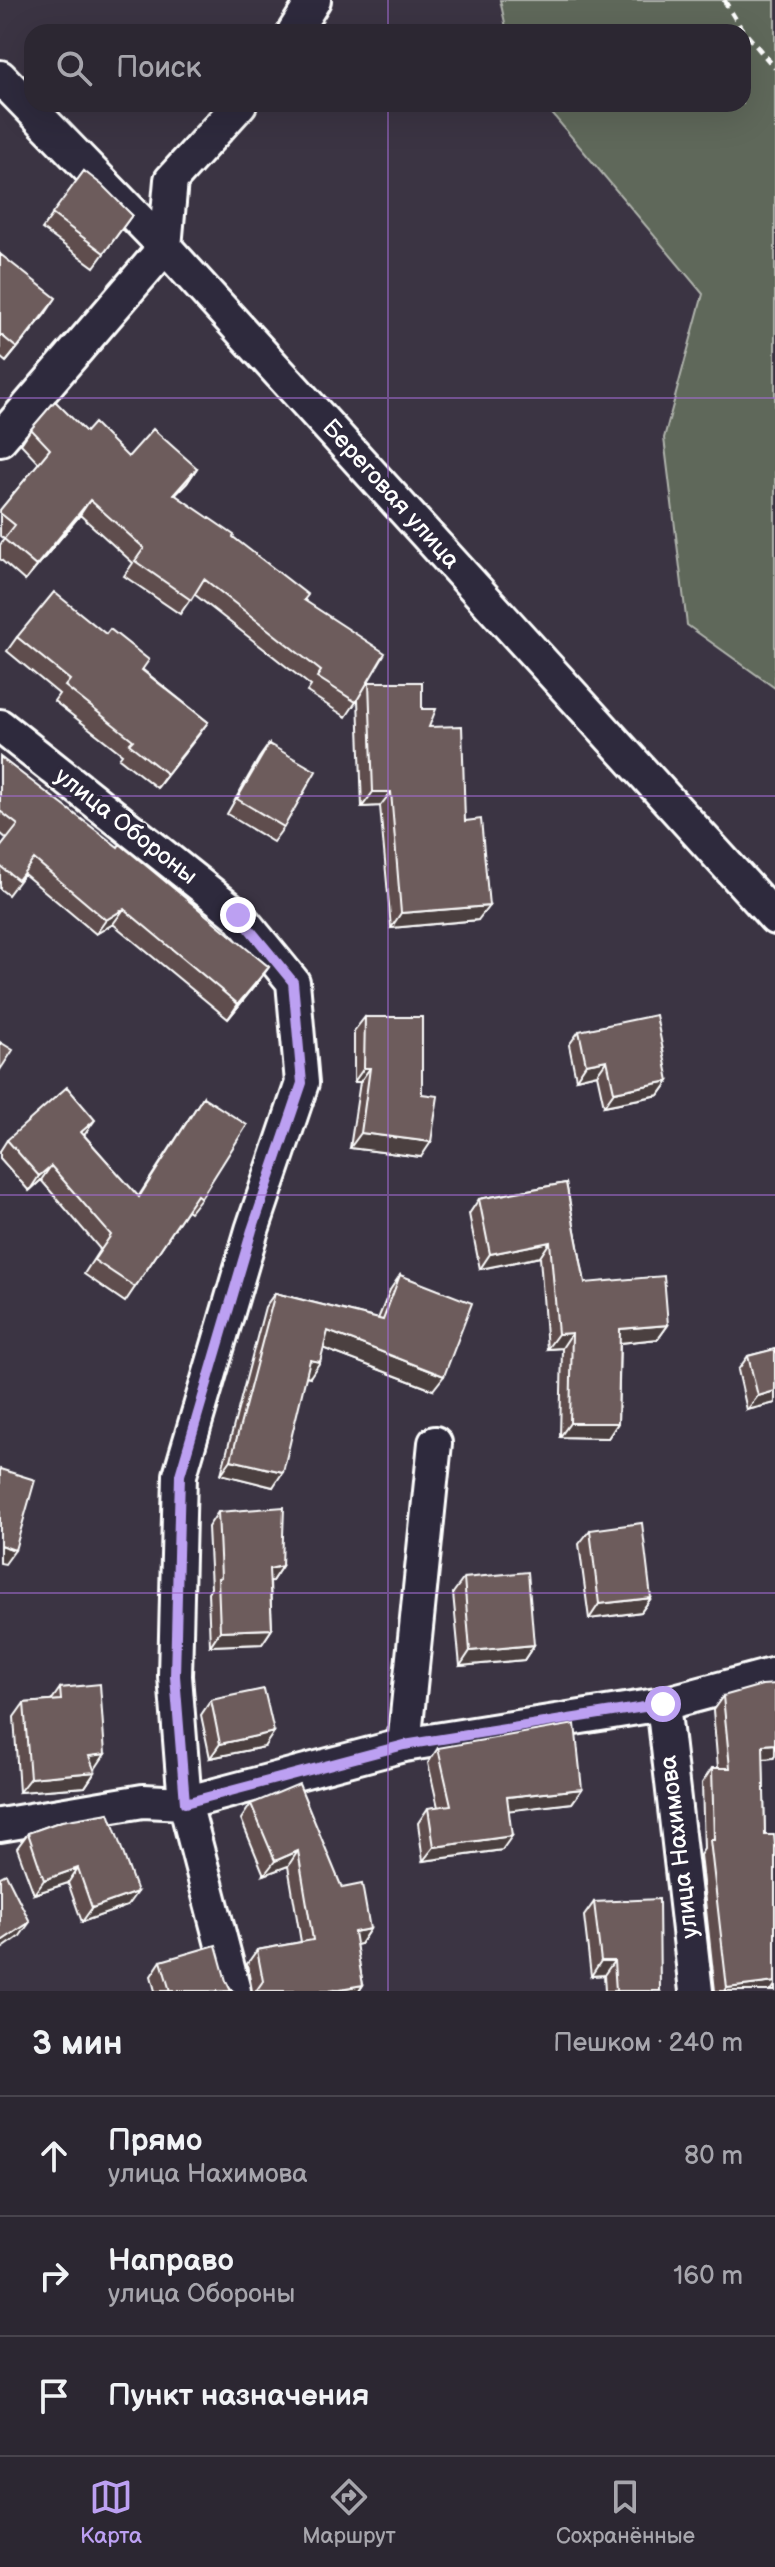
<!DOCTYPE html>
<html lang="ru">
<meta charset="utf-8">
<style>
:root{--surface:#2c2732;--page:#38333e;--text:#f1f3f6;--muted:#a6a5ac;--line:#48444d;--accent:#bca0f2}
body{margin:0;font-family:"Balsamiq Sans",sans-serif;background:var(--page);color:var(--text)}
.stop{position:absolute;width:24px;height:24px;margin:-18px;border:6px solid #bca0f2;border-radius:50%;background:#fff}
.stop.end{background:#bca0f2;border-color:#fff;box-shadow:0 2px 8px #0008}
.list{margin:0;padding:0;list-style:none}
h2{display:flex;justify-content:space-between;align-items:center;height:104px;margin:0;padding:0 32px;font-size:34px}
h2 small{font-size:26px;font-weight:400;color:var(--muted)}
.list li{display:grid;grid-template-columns:52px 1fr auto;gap:24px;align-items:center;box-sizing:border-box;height:120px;padding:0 32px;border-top:2px solid var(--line)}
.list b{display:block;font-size:30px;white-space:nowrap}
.list p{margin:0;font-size:26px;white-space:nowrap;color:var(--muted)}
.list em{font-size:26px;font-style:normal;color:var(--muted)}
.icon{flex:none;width:44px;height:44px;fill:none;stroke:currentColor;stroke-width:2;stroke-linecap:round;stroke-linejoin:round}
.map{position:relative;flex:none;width:775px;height:1991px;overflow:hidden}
.search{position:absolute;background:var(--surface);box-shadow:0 8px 32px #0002;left:24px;right:24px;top:24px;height:88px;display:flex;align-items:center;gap:20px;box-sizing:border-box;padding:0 28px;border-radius:24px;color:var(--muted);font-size:30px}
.sheet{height:464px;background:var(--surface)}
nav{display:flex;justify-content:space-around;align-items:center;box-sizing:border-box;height:112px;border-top:2px solid var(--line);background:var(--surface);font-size:22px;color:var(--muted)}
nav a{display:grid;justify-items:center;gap:4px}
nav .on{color:var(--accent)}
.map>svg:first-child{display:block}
.green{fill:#5f675a;stroke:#afb3ac;stroke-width:2}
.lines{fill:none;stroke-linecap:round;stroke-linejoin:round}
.minor-casing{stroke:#fff;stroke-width:38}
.path{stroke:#fff;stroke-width:5;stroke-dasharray:8 6;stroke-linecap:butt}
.minor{stroke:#2f2a3d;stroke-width:32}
.wall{fill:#5e4e4e;stroke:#fff;stroke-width:2}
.shaded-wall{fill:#4c4040;stroke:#fff;stroke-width:2}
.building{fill:#6d5b5b;stroke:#fff;stroke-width:2}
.route{stroke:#bca0f2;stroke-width:10}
.grid{fill:none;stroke:#a36bd2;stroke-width:2;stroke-opacity:0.55}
.labels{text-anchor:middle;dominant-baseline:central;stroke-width:7;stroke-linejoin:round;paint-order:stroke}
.street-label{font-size:24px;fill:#fff;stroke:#2f2a3d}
</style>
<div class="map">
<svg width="775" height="1991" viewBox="0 0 775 1991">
<rect width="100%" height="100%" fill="#3b3443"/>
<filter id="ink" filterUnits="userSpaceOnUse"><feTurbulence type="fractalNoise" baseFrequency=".0125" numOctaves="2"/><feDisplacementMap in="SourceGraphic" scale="16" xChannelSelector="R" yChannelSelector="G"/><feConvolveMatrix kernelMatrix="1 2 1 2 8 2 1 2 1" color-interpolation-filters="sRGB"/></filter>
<g filter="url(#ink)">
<!-- green -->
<path class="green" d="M 500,0 L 775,0 L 775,688 L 687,625 L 664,438 L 703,294 L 544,104 L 743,104 L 743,32 L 507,32 Z"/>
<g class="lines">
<!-- minor casing -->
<g class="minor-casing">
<path id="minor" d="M 294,32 L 314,0
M 0,77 L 165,247 L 775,918
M 0,439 L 165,247 L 171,180 L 240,104
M 0,726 L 238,915 L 293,982 L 302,1083 L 252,1230 L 180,1475 L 175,1676 L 185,1803 L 234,1991
M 663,1704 L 696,1991
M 404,1745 L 435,1443
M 0,1825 L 143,1801 L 185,1803 L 404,1745 L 663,1704 L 775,1674"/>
</g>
<!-- path -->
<path class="path" d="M 724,0 L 741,28 L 775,68"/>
<!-- minor -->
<use href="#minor" class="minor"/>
</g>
<!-- wall -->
<path class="wall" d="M 84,171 L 132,215 L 94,267 L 42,229 Z
M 0,254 L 46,313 L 6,362 L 0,357 Z
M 31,429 L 86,432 L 128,457 L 197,468 L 187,483 L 175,495 L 233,537 L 305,600 L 369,682 L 422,709 L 465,821 L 478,920 L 391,928 L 380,806 L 362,807 L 358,699 L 346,717 L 307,692 L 311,686 L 194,594 L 180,614 L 124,576 L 133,563 L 80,515 L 25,581 L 0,559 L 0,545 L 4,539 L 0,536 L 0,510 L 39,463 L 21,444 Z
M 17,637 L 143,670 L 208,722 L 157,788 L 119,758 L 122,754 L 54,701 L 59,694 L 7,651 Z
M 269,744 L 284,827 L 273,842 L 227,814 L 259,758 Z
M 0,757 L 269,967 L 258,982 L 228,1019 L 113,924 L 96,934 L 24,874 L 8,895 L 0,889 L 0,848 L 7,839 L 0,833 Z
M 365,1017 L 422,1094 L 421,1157 L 350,1148 L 360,1082 L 354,1082 L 354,1031 Z
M 579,1031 L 669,1081 L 659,1095 L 604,1106 L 597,1074 L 576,1079 L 569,1045 Z
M 203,1097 L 201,1198 L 190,1212 L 187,1210 L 125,1302 L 84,1274 L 100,1249 L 41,1180 L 29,1191 L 0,1158 L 0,1151 L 7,1140 L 84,1135 L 138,1197 Z
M 566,1183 L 585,1283 L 668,1325 L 658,1339 L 620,1343 L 618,1423 L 608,1438 L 560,1437 L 562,1348 L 547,1349 L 540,1257 L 480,1269 L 469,1214 L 479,1199 Z
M 400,1275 L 433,1390 L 323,1348 L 310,1377 L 306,1376 L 273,1487 L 221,1474 L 265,1307 L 275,1293 L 378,1319 L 390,1290 Z
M 775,1349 L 775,1403 L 747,1410 L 738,1370 L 748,1356 Z
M 218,1512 L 282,1566 L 272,1581 L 270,1581 L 272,1629 L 262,1644 L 210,1646 L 208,1592 L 211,1588 L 208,1527 Z
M 590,1530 L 651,1598 L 641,1612 L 589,1619 L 579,1544 Z
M 464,1578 L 534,1645 L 524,1660 L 460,1666 L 453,1593 Z
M 60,1688 L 95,1769 L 94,1769 L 95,1772 L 85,1787 L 19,1792 L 14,1717 L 24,1703 L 51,1701 Z
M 723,1696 L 773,1758 L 763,1759 L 765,1835 L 775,1846 L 775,1991 L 715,1991 L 700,1855 L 704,1849 L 702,1783 L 712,1768 L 718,1768 L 713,1710 Z
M 211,1700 L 264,1747 L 210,1758 L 201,1715 Z
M 438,1748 L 582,1789 L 572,1803 L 509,1810 L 502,1850 L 423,1861 L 418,1823 L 428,1808 L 438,1807 L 428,1763 Z
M 251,1804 L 342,1888 L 370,1929 L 360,1944 L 356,1945 L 363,1985 L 359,1991 L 252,1991 L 247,1964 L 257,1950 L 301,1942 L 288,1866 L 264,1875 L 241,1819 Z
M 62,1821 L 127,1906 L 82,1922 L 68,1883 L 34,1894 L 17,1848 L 28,1833 Z
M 594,1902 L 660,1991 L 605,1991 L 604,1975 L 591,1976 L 584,1916 Z
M 161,1961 L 226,1981 L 230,1989 L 233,1991 L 155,1991 L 151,1976 Z"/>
<!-- shaded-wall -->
<path class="shaded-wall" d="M 56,298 L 46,313 L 6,362 L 17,348 Z
M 197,468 L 187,483 L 163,508 L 174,494 Z
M 90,500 L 80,515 L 25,581 L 36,566 Z
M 208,722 L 198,736 L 157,788 L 167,774 Z
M 373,792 L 391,792 L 380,806 L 362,807 Z
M 489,906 L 478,920 L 391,928 L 401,913 Z
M 124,909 L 113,924 L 96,934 L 106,920 Z
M 269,967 L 258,982 L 228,1019 L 238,1004 Z
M 607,1060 L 597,1074 L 576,1079 L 586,1064 Z
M 364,1068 L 370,1068 L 360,1082 L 354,1082 Z
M 669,1081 L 659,1095 L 604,1106 L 614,1092 Z
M 95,1120 L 85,1134 L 71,1147 L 81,1132 Z
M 361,1133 L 431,1142 L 421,1157 L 350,1148 Z
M 51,1166 L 41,1180 L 29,1191 L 39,1176 Z
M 550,1242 L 540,1257 L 480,1269 L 490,1254 Z
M 668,1325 L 658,1339 L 610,1344 L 620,1329 Z
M 328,1331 L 444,1376 L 433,1390 L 317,1346 Z
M 572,1333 L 562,1348 L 547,1349 L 558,1334 Z
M 310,1360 L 320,1362 L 310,1377 L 300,1374 Z
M 775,1391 L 775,1403 L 747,1410 L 758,1396 Z
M 570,1423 L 618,1423 L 608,1438 L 560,1437 Z
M 231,1460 L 283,1472 L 273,1487 L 221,1474 Z
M 0,1545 L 15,1550 L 5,1564 L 0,1563 Z
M 282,1566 L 272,1581 L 259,1583 L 269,1569 Z
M 651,1598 L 641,1612 L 589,1619 L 599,1604 Z
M 272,1629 L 262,1644 L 210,1646 L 220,1631 Z
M 534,1645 L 524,1660 L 460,1666 L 470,1651 Z
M 274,1732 L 264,1747 L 210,1758 L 220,1744 Z
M 775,1744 L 775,1756 L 773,1758 L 752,1760 L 763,1745 Z
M 105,1754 L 95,1769 L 79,1770 L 89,1756 Z
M 95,1772 L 85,1787 L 19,1792 L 30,1778 Z
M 582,1789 L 572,1803 L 497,1812 L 507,1797 Z
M 512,1836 L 502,1850 L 423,1861 L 434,1847 Z
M 298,1851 L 288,1866 L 264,1875 L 275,1861 Z
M 78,1868 L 68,1883 L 34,1894 L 44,1880 Z
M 137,1892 L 127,1906 L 82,1922 L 92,1908 Z
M 30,1922 L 20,1936 L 0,1950 L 0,1942 Z
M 370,1929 L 360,1944 L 344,1947 L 354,1932 Z
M 601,1961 L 614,1961 L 604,1975 L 591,1976 Z
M 775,1982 L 775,1985 L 771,1991 L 725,1991 L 727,1988 Z
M 363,1985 L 359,1991 L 328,1991 Z"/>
<!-- building -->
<path class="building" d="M 84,171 L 102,185 L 132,215 L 104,253 L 52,214 Z
M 0,254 L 56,298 L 17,348 L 0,334 Z
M 55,401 L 86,432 L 94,423 L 128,457 L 153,429 L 197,468 L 174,494 L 234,535 L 233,537 L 308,595 L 304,600 L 385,653 L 356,702 L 317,677 L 321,671 L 204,579 L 191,600 L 135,561 L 144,548 L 90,500 L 36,566 L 4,539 L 15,525 L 0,513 L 0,510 L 50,449 L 31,429 Z
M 54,592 L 106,634 L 110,629 L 149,660 L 142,670 L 208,722 L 167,774 L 129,744 L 133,740 L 65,686 L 70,680 L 17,637 Z
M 369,682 L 422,682 L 422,709 L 436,709 L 429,727 L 462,726 L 465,821 L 481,819 L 489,906 L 401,913 L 391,792 L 373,792 Z
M 269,744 L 316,771 L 284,827 L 237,799 Z
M 0,757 L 118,847 L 120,844 L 269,967 L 238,1004 L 124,909 L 106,920 L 34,859 L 18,880 L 0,866 L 0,848 L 18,825 L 0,811 Z
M 656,1015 L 669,1081 L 614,1092 L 607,1060 L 586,1064 L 579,1031 Z
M 365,1017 L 422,1017 L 422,1094 L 438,1096 L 431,1142 L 361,1133 L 370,1068 L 364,1068 Z
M 0,1042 L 13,1050 L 0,1070 Z
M 67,1087 L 95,1120 L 81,1132 L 139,1197 L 203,1097 L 247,1125 L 201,1198 L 197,1195 L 135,1287 L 94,1260 L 111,1235 L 51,1166 L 39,1176 L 7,1140 Z
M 566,1183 L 585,1283 L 664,1276 L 668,1325 L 620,1329 L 618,1423 L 570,1423 L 572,1333 L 558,1334 L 550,1242 L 490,1254 L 479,1199 Z
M 400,1275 L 472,1303 L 444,1376 L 328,1331 L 320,1362 L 310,1360 L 283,1472 L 231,1460 L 275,1293 L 383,1320 Z
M 775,1349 L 775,1391 L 758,1396 L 748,1356 Z
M 0,1469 L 35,1480 L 15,1550 L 0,1545 Z
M 284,1507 L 282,1566 L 269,1569 L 272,1629 L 220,1631 L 218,1578 L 221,1577 L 218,1512 Z
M 642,1523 L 651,1598 L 599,1604 L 590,1530 Z
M 528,1572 L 534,1645 L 470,1651 L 464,1578 Z
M 100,1684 L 105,1754 L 89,1756 L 95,1772 L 30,1778 L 24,1703 L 61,1700 L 60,1688 Z
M 775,1684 L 775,1744 L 763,1745 L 765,1835 L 774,1835 L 775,1846 L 775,1982 L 727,1988 L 710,1840 L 714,1840 L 712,1768 L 730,1768 L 723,1696 L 762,1685 Z
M 264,1689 L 274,1732 L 220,1744 L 211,1700 Z
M 575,1724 L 582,1789 L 507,1797 L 512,1836 L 434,1847 L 428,1808 L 451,1805 L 438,1748 Z
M 299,1784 L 342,1888 L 362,1884 L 370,1929 L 354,1932 L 363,1985 L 328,1991 L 256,1991 L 263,1981 L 257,1950 L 313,1940 L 298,1851 L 275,1861 L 251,1804 Z
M 109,1813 L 137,1892 L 92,1908 L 78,1868 L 44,1880 L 28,1833 L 62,1821 Z
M 6,1874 L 30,1922 L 0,1942 L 0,1877 Z
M 659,1899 L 660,1991 L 616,1991 L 614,1961 L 601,1961 L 594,1902 Z
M 216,1945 L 226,1981 L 230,1989 L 233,1991 L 170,1991 L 161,1961 Z"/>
</g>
<g class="lines" filter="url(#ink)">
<!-- route -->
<path class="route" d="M 238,915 L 293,982 L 302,1083 L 252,1230 L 180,1475 L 175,1676 L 185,1803 L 404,1745 L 663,1704"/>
</g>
<!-- grid -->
<path class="grid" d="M 388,0 L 388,32M 388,104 L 388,1991M 0,398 L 775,398M 0,796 L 775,796M 0,1195 L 775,1195M 0,1593 L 775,1593"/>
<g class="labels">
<!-- street labels -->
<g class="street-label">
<text transform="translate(391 494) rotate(48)">Береговая улица</text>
<text transform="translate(126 826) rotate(38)">улица Обороны</text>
<text transform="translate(679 1847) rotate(-97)">улица Нахимова</text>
</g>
</g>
</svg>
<div class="stop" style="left:663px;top:1704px"></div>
<div class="stop end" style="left:238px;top:915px"></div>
<div class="search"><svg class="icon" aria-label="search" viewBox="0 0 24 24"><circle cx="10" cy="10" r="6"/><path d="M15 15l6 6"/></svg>Поиск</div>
</div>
<section class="sheet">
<h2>3 мин<small>Пешком · 240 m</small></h2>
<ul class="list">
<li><svg class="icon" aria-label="ahead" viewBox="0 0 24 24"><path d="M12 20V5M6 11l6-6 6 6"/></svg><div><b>Прямо</b><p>улица Нахимова</p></div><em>80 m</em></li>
<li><svg class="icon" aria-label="right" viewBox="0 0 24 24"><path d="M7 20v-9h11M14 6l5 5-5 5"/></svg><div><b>Направо</b><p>улица Обороны</p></div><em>160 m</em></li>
<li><svg class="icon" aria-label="arrive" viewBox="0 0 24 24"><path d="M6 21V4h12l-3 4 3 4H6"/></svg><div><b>Пункт назначения</b></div></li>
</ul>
</section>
<nav>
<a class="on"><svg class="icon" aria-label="map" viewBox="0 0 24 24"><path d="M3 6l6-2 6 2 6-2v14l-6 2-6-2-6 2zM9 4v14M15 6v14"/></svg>Карта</a>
<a><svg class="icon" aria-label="directions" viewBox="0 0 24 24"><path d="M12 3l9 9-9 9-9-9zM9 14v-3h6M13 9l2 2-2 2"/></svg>Маршрут</a>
<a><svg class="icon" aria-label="saved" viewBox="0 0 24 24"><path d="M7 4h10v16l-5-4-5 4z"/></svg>Сохранённые</a>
</nav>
